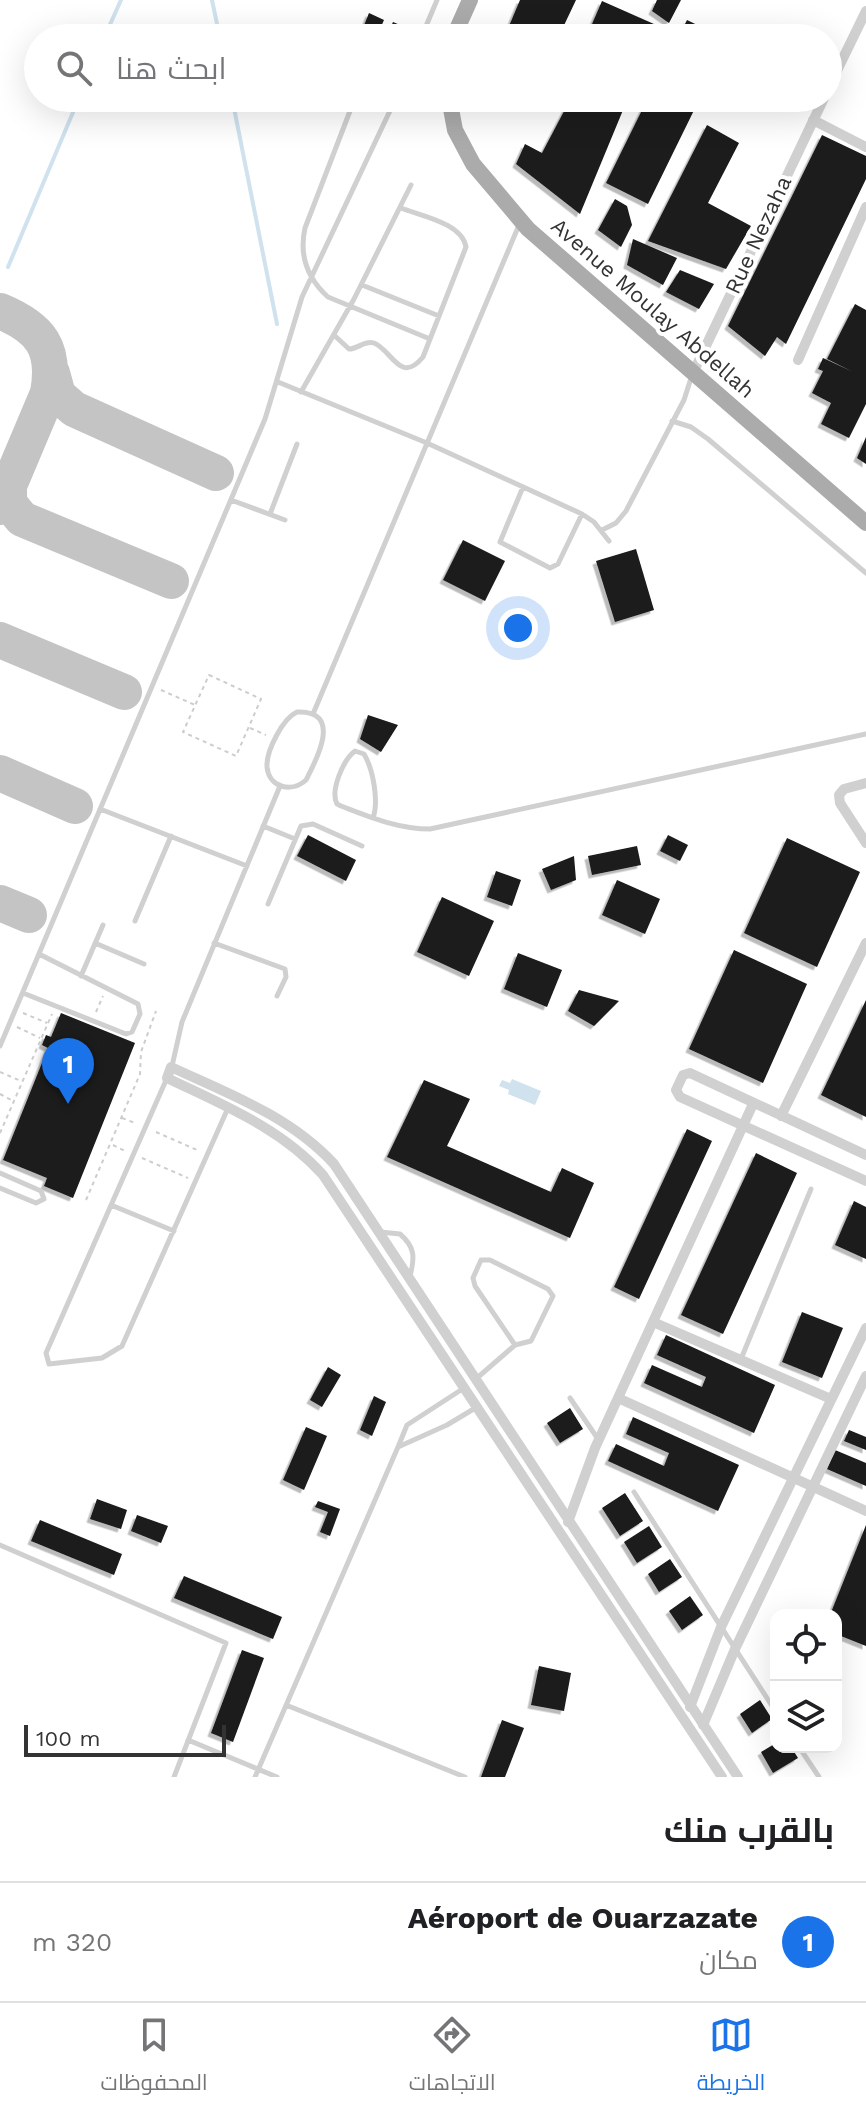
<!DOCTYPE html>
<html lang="ar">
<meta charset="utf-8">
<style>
:root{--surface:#fff;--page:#f2f2f2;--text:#202124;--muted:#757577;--line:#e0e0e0;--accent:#1a73e8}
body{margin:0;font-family:"Work Sans",Cairo,sans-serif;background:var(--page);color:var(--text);direction:rtl}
.controls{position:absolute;right:24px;bottom:24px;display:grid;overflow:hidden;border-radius:16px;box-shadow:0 8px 32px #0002}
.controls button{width:72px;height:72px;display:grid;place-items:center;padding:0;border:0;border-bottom:2px solid var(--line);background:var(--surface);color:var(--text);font:40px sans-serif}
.scale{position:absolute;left:24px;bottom:20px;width:202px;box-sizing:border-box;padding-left:8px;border:4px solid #333;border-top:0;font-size:22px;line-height:28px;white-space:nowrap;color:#333;-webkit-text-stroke:6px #fff;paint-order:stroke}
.you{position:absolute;left:518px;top:628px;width:28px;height:28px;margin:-20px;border:6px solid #fff;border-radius:50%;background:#1a73e8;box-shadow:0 0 0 12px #1a73e833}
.badge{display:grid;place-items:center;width:52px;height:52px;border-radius:50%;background:var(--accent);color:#fff;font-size:26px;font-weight:700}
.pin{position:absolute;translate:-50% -66px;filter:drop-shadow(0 2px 4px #0008)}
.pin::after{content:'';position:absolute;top:42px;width:28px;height:24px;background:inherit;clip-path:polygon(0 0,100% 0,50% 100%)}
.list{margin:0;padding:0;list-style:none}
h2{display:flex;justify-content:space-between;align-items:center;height:104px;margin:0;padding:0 32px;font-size:34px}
h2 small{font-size:26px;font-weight:400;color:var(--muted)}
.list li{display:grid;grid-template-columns:52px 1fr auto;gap:24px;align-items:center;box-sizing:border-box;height:120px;padding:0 32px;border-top:2px solid var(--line)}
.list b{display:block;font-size:30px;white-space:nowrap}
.list p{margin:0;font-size:26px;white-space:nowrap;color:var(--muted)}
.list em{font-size:26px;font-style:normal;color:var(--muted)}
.icon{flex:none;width:44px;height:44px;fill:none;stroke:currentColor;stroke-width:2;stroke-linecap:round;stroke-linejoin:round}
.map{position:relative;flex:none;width:866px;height:1777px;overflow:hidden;direction:ltr}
.search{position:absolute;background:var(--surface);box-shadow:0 8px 32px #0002;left:24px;right:24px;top:24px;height:88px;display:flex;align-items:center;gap:20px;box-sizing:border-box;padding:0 28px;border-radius:44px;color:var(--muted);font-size:30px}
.sheet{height:224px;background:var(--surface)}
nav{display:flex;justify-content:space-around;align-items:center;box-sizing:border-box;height:112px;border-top:2px solid var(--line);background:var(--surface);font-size:22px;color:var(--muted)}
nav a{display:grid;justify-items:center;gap:4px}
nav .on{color:var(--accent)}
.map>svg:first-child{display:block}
.water{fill:#cfe2ee}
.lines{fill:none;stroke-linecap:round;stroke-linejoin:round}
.stream{stroke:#cfe2ee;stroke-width:4}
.taxiway{stroke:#c4c4c4;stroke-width:36}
.building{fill:#1a1a1a;filter:url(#shadow)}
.path{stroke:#cdcdcd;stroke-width:2;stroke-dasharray:4 4;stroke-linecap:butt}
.service{stroke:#d0d0d0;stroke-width:5}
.minor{stroke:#d0d0d0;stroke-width:10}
.primary{stroke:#ababab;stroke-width:16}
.labels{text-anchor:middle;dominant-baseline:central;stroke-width:8;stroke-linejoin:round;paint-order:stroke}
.street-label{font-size:22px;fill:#333;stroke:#fff}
</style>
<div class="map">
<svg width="866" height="1777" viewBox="0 0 866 1777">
<defs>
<filter id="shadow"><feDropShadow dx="-3.5" dy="3.5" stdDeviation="0" flood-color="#0004"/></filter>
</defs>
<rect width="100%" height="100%" fill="#fff"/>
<!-- water -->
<path class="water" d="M 512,1079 L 541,1091 L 535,1105 L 508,1094 L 509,1090 L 499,1086 L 502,1080 L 510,1083 Z"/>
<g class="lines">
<!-- stream -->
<path class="stream" d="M 212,0 L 220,38
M 104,38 L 121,0
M 232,98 L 277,324
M 8,267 L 79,98"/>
<!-- taxiway -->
<path class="taxiway" d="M 0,311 C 41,328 56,348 48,393 L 0,507
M 52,373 L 58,395 L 74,409 L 216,473
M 9,485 L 9,503 L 22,519 L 171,581
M 0,640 L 124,692
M 0,773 L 75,806
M 0,903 L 29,915"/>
</g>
<!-- building -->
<path class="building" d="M 520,0 L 576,0 L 558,38 L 504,38 Z
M 657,0 L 681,0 L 669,23 L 652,11 Z
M 602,1 L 663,28 L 659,38 L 586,38 Z
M 369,13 L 384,20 L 376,38 L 361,33 Z
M 687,20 L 724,38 L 678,38 Z
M 393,22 L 407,28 L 403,38 L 386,38 Z
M 571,98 L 628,98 L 580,214 L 516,164 L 525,144 L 542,153 Z
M 648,98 L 700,98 L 648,204 L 606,183 Z
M 707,125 L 739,143 L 708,203 L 751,226 L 726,269 L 648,241 Z
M 822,135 L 866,156 L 866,179 L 786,344 L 777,337 L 765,356 L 728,326 Z
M 615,199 L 627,206 L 632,225 L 621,247 L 598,230 Z
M 633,239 L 677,258 L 663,285 L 627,265 Z
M 680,270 L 714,284 L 699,309 L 666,292 Z
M 855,304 L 866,310 L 866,404 L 849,438 L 821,424 L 831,403 L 812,393 L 823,371 L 818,369 L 823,358 L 853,372 L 827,359 Z
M 866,437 L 866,464 L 857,458 Z
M 463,540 L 505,561 L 485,601 L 443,580 Z
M 636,549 L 654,610 L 615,622 L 596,561 Z
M 368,715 L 398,725 L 381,752 L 360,739 Z
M 308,835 L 356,860 L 346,881 L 297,856 Z
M 668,835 L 688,845 L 680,861 L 660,851 Z
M 787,838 L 860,872 L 817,967 L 744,933 Z
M 637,846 L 641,865 L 592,875 L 588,856 Z
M 574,856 L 576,880 L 551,890 L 542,869 Z
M 496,871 L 521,880 L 512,906 L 487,897 Z
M 617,880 L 660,899 L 645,934 L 602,915 Z
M 442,897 L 494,921 L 469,976 L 417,952 Z
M 734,950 L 807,984 L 763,1083 L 689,1049 Z
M 518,953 L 562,970 L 547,1007 L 504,989 Z
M 579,990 L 619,1001 L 594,1026 L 568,1011 Z
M 866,1000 L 866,1117 L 821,1095 Z
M 61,1013 L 135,1043 L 73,1198 L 44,1186 L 47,1178 L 3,1160 L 48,1048 L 42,1045 L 46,1035 L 51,1037 Z
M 424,1080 L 470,1099 L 447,1146 L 551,1192 L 562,1168 L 594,1183 L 570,1238 L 387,1157 Z
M 687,1129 L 712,1141 L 639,1299 L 614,1287 Z
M 756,1153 L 797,1173 L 723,1334 L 681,1315 Z
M 854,1201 L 866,1207 L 866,1259 L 835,1245 Z
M 802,1312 L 843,1328 L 822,1378 L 782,1362 Z
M 666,1335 L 775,1385 L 754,1433 L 644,1383 L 652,1365 L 702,1387 L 706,1377 L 657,1355 Z
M 328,1367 L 341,1375 L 322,1407 L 310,1400 Z
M 374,1396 L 386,1402 L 372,1436 L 360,1430 Z
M 570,1408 L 583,1429 L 560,1443 L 547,1423 Z
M 633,1417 L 739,1465 L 718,1511 L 608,1461 L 616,1444 L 664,1466 L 669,1453 L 626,1434 Z
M 306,1427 L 327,1436 L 304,1490 L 283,1480 Z
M 849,1430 L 866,1437 L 866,1450 L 844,1441 Z
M 835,1450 L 866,1463 L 866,1486 L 827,1469 Z
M 625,1493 L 643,1521 L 620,1536 L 602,1508 Z
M 97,1499 L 127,1510 L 121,1529 L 90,1519 Z
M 318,1501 L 340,1509 L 330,1536 L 320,1532 L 328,1512 L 315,1507 Z
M 137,1515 L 168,1526 L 161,1543 L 131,1531 Z
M 40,1520 L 122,1554 L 114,1575 L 31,1541 Z
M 866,1525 L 866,1646 L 836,1634 L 836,1615 L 830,1615 Z
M 649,1526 L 662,1547 L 637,1563 L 624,1542 Z
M 670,1559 L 682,1577 L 659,1592 L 648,1574 Z
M 184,1576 L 282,1617 L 273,1639 L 174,1598 Z
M 690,1596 L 703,1615 L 682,1630 L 669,1611 Z
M 242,1650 L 264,1658 L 233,1742 L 211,1733 Z
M 539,1666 L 571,1673 L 564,1711 L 531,1705 Z
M 760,1700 L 772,1719 L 752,1733 L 740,1714 Z
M 502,1720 L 524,1728 L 505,1777 L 481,1777 Z
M 776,1743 L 776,1747 L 791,1747 L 798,1758 L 773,1773 L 761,1752 Z"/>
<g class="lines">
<!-- path -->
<path class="path" d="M 209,675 L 261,699 L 236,756 L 183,732 Z
M 161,690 L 195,705
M 250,728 L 266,735
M 96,1012 L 103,996
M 23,1013 L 47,1023
M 17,1027 L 40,1038
M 0,1072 L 21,1081
M 0,1094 L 13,1101
M 122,1118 L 135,1123
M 156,1132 L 197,1150
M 0,1133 L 52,1014
M 113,1145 L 125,1151
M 142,1158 L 188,1178
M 86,1200 L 140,1074 L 141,1052 L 156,1011"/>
<!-- service -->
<path class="service" d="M 421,38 L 437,0
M 355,98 L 305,228 C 299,255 307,278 328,297 L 430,339
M 362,285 L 439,316
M 335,336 L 349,349 C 358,349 365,340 374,343 C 392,350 400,385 423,357 L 466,247 C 462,223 421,216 401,208
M 278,382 L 427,443 L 582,514 L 594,522 L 609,541
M 301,392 L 354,299 L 411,185
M 672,421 L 691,427 L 708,439 L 866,573
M 523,487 L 500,542 L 550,568 L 558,564 L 582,514
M 231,500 L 285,520
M 270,514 L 297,444
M 602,530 L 616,523 L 626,511 L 684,400 L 692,375
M 297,712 C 343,710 317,759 306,780 C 292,793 269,788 267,767 C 266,751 283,718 297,712 Z
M 313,714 L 519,225
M 100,809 L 247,866
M 373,818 C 379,801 373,769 364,754 L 355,751 C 343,760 330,791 337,804 L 341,806 C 370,817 398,829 430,829 L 866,734
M 263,826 L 295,839
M 268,904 L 301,826 L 313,824 L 362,846
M 135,921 L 171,836
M 95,943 L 144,964
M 214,943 L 285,969 L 286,977 L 277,996
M 81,976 L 103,925
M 23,993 L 126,1034 L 132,1032 L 140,1014 L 138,1004 L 39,954
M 0,1046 L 265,419 L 302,297 L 396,98
M 172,1066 L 182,1022 L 280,786
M 167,1078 L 46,1353 L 49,1364 L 102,1358 L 122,1346 L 228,1108
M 0,1173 L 41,1191 L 44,1199 L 36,1203 L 0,1188
M 111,1205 L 174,1231
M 380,1232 L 400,1234 C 415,1247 415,1257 410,1276
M 741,1359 L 811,1189
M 477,1378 L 515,1345 L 531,1341 L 553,1296 L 548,1289 L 490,1260 L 481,1260 L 473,1278 L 475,1286 L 515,1345
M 464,1388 L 407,1425 L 398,1447 L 447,1425 L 477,1407
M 570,1398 L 598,1439
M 634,1492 L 776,1712
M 0,1545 L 226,1643 L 174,1777
M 286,1705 L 465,1777
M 188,1740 L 277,1777
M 799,1747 L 819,1777
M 255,1777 L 398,1447"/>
<!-- minor -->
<path class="minor" d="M 828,89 L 866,11
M 813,120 L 866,147
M 798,360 L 866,207
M 693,373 L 824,98
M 866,783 L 844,789 L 839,795 L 840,803 L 866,843
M 781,1116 L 866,943
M 866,1155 L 690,1073 L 683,1075 L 676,1090 L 680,1097 L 866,1181
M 653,1322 L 831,1399
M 618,1398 L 866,1511
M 568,1522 L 595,1448 L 753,1104
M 690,1707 L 721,1627 L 866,1328
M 703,1725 L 735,1649 L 866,1376
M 722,1777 L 323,1175 C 281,1128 223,1105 167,1078 L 171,1067 C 229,1094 290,1116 334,1164 L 738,1777"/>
<!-- primary -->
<path class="primary" d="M 453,38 L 470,0
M 449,98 L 455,130 L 473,164 L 528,229 L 866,523"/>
</g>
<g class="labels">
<!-- street labels -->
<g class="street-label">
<text transform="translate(758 235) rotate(-65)">Rue Nezaha</text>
<text transform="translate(653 308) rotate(41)">Avenue Moulay Abdellah</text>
</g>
</g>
</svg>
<div class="controls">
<button><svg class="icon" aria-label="locate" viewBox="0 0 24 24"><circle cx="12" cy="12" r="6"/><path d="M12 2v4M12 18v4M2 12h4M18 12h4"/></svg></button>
<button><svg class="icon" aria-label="layers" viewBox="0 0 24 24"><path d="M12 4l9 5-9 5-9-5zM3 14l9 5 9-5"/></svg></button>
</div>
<div class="scale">100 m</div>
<div class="you"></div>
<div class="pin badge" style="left:68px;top:1104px">1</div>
<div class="search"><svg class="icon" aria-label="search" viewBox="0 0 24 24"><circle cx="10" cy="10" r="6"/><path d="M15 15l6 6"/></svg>ابحث هنا</div>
</div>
<section class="sheet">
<h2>بالقرب منك<small></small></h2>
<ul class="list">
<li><span class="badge">1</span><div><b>Aéroport de Ouarzazate</b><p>مكان</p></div><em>320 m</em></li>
</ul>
</section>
<nav>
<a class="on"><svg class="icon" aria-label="map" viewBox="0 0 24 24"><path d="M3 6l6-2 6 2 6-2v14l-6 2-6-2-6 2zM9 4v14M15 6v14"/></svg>الخريطة</a>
<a><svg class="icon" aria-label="directions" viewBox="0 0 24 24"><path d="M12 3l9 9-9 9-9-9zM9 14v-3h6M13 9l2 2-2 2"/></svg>الاتجاهات</a>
<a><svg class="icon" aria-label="saved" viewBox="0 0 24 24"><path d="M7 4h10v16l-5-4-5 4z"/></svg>المحفوظات</a>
</nav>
